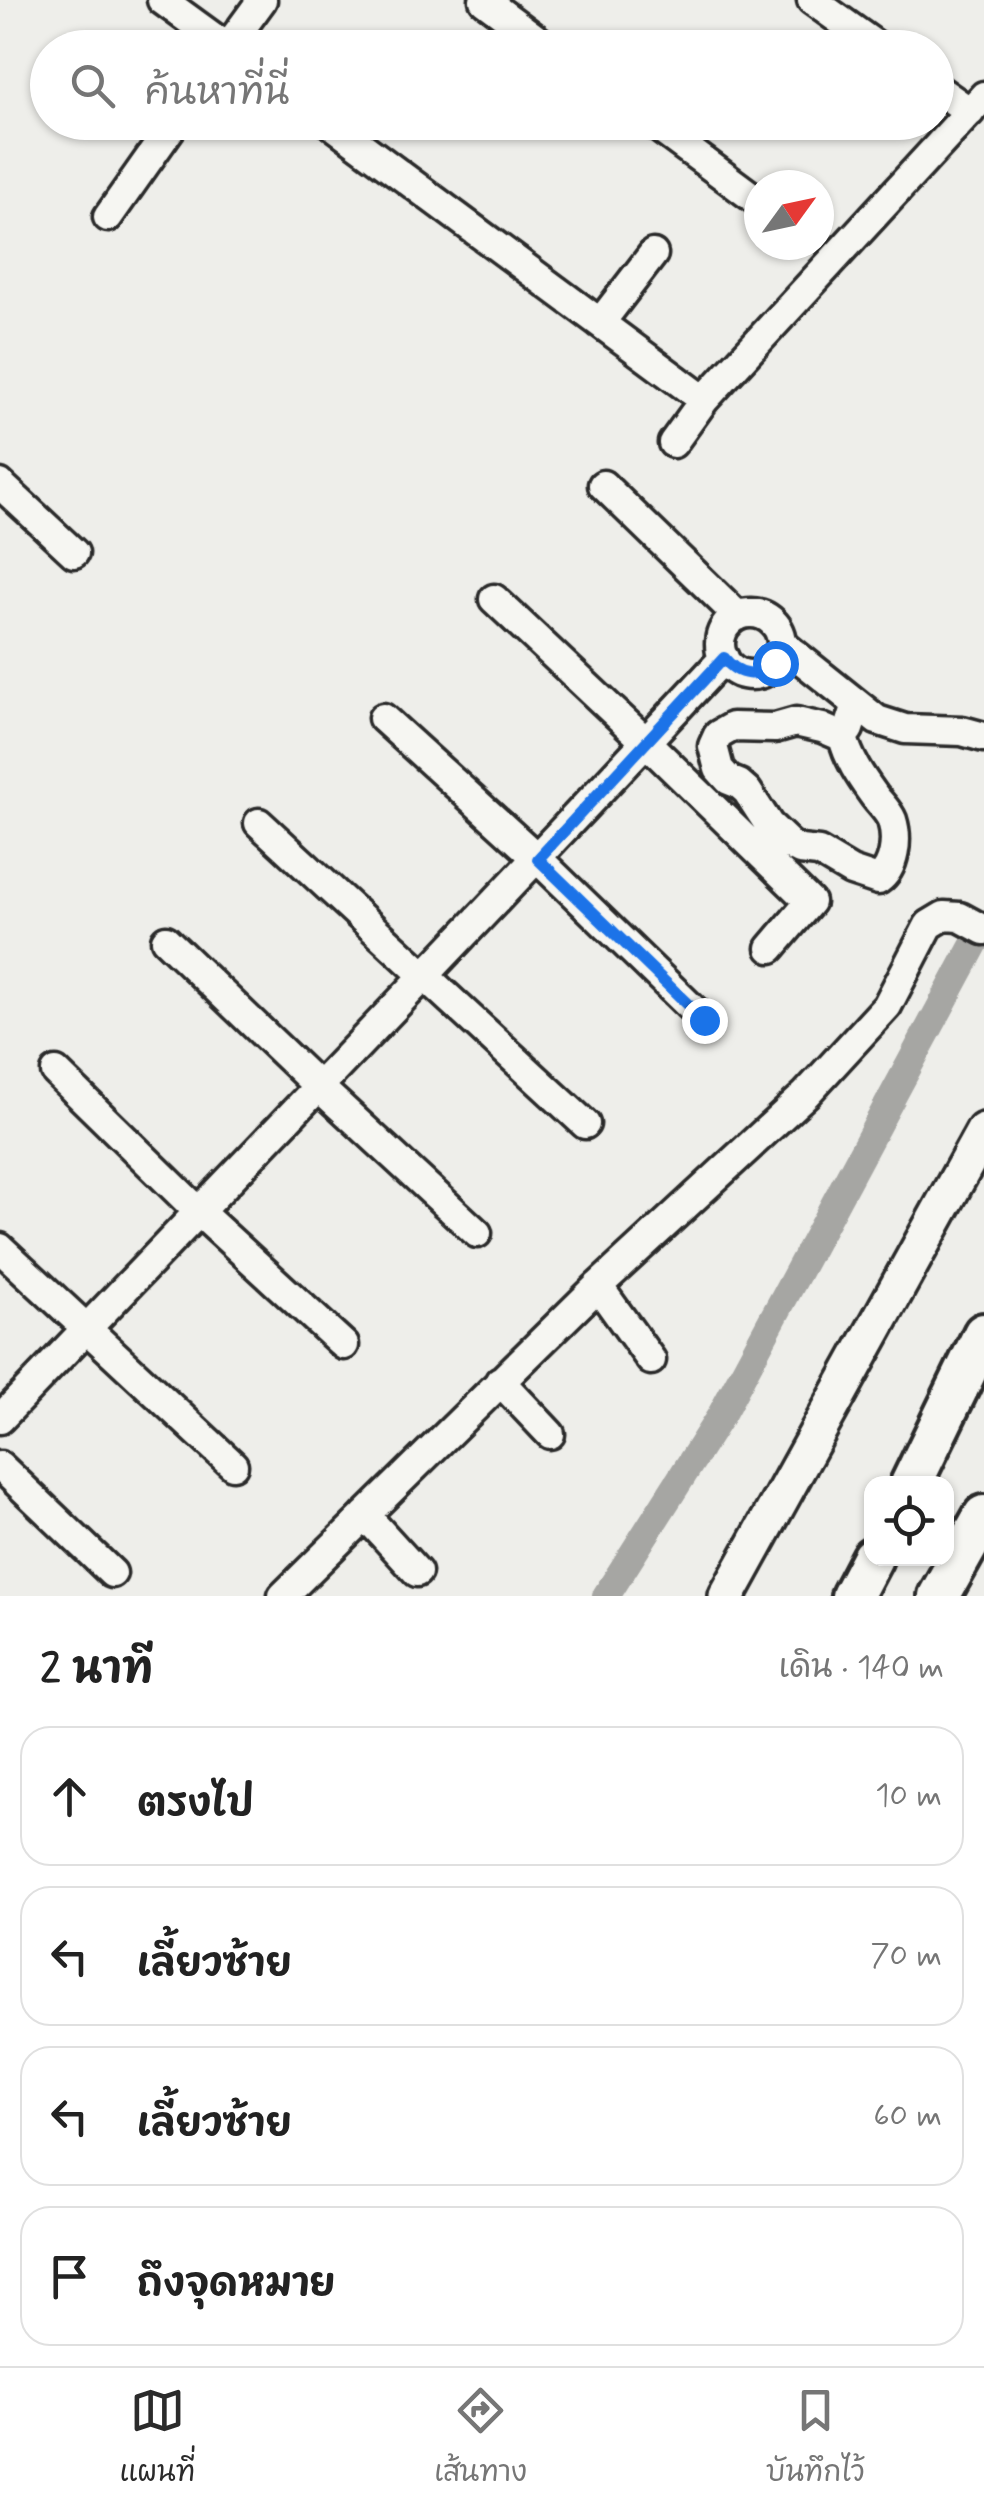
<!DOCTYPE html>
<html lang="th">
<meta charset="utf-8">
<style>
:root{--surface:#fff;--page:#f6f6f6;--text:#222;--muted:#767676;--line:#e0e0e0;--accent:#2b2b2b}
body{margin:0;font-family:Mynerve,"Playpen Sans Thai",sans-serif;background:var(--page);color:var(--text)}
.controls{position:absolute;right:30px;bottom:30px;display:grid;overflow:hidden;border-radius:20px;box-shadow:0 2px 8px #0004}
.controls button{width:90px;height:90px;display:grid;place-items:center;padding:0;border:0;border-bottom:2px solid var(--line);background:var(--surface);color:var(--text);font:50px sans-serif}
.compass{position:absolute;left:744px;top:170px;width:90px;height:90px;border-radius:50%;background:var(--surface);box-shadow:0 2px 8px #0004;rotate:57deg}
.stop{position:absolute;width:30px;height:30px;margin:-22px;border:8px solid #1a73e8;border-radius:50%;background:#fff}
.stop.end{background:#1a73e8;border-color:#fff;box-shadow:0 2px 10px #0008}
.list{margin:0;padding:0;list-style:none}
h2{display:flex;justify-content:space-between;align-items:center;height:130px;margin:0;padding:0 40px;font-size:42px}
h2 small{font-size:32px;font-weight:400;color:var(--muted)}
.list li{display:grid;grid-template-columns:65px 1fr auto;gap:30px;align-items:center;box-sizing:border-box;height:140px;margin:0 20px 20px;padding:0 20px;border:2px solid var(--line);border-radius:30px}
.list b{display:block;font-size:38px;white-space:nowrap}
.list em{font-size:32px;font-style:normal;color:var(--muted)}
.icon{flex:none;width:55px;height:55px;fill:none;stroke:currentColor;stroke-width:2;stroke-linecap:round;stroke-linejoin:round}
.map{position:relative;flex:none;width:984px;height:1596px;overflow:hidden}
.search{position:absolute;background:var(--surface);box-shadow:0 2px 8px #0004;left:30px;right:30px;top:30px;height:110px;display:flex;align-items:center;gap:25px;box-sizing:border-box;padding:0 35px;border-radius:55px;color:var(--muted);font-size:38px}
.sheet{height:770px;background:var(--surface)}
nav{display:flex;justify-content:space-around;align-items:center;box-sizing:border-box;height:140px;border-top:2px solid var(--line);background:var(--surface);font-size:28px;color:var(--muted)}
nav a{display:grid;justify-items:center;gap:5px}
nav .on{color:var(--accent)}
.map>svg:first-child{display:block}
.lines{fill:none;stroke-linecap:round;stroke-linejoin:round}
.canal{stroke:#a6a6a3;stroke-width:28}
.minor-casing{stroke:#2b2b2b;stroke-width:35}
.major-casing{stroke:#2b2b2b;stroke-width:42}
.highway-casing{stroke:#2b2b2b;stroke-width:48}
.minor{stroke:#f6f6f2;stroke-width:28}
.major{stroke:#f6f6f2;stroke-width:35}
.highway{stroke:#f6f6f2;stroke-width:40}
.route{stroke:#1a73e8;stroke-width:12}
</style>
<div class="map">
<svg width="984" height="1596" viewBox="0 0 984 1596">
<rect width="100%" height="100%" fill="#eeeeea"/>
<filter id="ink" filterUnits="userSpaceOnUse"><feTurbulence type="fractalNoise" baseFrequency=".01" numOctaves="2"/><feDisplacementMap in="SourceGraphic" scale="20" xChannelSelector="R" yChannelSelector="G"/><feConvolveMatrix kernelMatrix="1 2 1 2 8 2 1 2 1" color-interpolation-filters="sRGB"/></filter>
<g filter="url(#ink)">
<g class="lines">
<!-- canal -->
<path class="canal" d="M 606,1596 L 721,1415 L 984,926"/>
<!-- minor casing -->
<g class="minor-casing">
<path id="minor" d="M 162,0 L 228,48
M 484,0 L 548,48
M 812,0 L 879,48
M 227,48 L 262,0
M 936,88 L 970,112
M 329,122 L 704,400
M 651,122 L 759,202
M 108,217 L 175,122
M 600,323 L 653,254
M 673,443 L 704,400 L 984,96
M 0,484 L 74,553
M 603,485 L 738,616
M 494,599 L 646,742 L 810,902 L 771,948
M720 644a31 31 0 1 1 62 0a31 31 0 1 1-62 0Z
M 782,644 L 877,720 L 905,729 L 962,731 L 984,737
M 383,718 L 538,859 L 704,1020
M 843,737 L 822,728 L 796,722 L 775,728 L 732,727 L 718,735 L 713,746 L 719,769 L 729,780 L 739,784 L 747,791 L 769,825 L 790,845 L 800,850 L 819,852 L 851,871 L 878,880 C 895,868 898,839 892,820 C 888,810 879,803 873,794 C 860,776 848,758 843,737 L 849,729 L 857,704
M 259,823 L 585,1124
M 166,940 L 318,1086 L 477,1233
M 56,1072 L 198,1211 L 344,1345
M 0,1248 L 233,1465
M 598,1286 L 651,1360
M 500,1381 L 550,1434
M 0,1419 C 242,1166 486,914 724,658
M 0,1466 L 112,1573
M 365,1515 L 417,1572
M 283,1596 L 598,1286 L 806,1094 L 887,1006 L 929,925 L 944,916 L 960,917 L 984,930"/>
</g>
<!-- major casing -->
<g class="major-casing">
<path id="major" d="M 727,1596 L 984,1131"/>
</g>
<!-- highway casing -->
<g class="highway-casing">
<path id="highway" d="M 911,1484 L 984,1334
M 852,1596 L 872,1558
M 939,1596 L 984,1516"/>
</g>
<!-- minor -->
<use href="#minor" class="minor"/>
<!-- major -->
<use href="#major" class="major"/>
<!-- highway -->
<use href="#highway" class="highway"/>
</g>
</g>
<g class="lines" filter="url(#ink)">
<!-- route -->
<path class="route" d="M 704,1020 L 538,859 L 724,658 C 738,676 758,679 775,663"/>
</g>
</svg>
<div class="controls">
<button><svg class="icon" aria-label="locate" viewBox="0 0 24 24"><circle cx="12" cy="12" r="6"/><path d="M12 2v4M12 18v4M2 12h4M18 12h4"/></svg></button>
</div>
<svg class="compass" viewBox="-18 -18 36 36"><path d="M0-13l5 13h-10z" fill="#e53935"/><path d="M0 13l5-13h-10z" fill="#767676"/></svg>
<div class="stop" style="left:775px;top:663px"></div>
<div class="stop end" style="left:704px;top:1020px"></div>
<div class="search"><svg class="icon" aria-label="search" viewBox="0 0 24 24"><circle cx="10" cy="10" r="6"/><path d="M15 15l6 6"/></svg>ค้นหาที่นี่</div>
</div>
<section class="sheet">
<h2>2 นาที<small>เดิน · 140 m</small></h2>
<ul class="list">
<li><svg class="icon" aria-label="ahead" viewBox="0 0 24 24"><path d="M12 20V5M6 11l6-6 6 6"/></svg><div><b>ตรงไป</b></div><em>10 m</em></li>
<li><svg class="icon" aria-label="left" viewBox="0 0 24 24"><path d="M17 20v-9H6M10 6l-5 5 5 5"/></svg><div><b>เลี้ยวซ้าย</b></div><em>70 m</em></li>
<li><svg class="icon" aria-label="left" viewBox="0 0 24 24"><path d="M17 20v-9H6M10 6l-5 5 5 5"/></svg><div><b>เลี้ยวซ้าย</b></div><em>60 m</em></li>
<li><svg class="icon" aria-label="arrive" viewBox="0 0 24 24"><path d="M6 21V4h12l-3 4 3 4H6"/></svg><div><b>ถึงจุดหมาย</b></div></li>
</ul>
</section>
<nav>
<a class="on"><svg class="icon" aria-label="map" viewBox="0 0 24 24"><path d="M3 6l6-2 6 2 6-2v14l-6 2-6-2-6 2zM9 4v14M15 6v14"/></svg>แผนที่</a>
<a><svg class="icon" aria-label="directions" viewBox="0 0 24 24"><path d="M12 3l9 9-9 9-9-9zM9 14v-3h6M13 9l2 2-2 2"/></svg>เส้นทาง</a>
<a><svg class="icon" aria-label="saved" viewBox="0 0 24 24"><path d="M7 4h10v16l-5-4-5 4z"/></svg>บันทึกไว้</a>
</nav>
